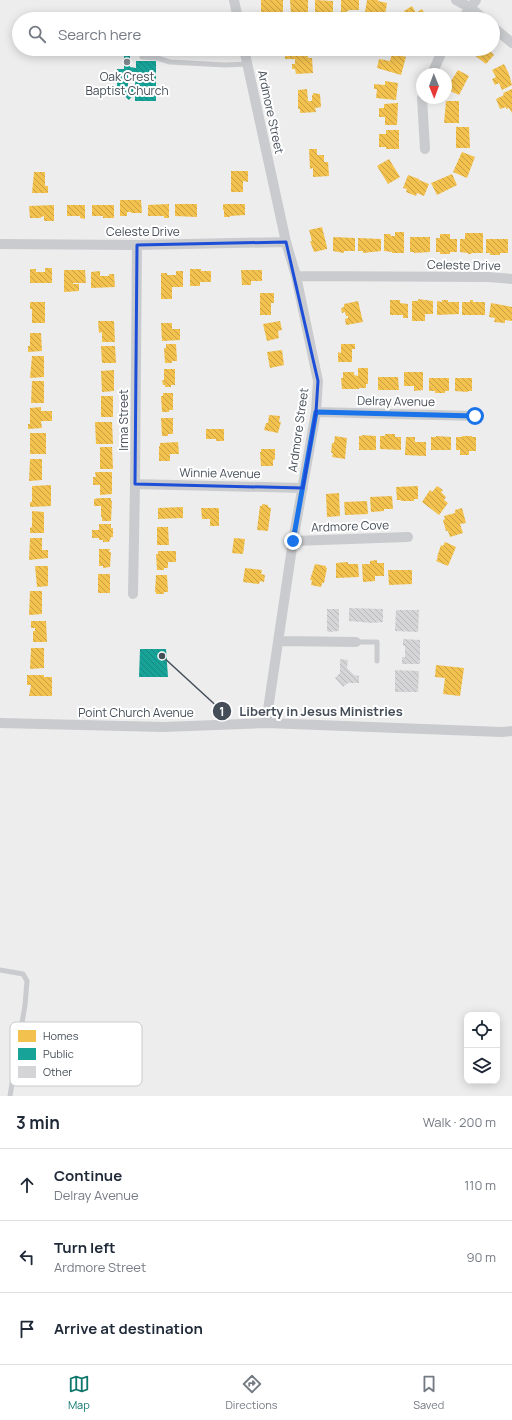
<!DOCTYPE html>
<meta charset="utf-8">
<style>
:root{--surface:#fff;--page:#f2f2f3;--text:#1f2937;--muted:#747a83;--line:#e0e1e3;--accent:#0f766e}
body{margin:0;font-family:Manrope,sans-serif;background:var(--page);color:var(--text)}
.controls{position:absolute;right:12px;bottom:12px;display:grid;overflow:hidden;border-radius:8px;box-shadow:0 2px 10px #0003}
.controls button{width:36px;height:36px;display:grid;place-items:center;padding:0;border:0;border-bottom:1px solid var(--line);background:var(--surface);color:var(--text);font:20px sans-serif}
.compass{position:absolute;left:416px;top:68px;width:36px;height:36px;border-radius:50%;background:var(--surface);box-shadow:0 2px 10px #0003;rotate:179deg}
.stop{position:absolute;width:12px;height:12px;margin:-9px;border:3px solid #1a73e8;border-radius:50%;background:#fff}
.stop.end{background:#1a73e8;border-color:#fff;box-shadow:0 1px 4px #0008}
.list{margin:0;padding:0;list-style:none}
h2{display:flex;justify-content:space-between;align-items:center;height:52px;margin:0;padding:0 16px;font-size:17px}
h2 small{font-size:13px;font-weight:400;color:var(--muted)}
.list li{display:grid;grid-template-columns:26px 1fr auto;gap:12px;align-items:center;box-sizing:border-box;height:72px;padding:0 16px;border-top:1px solid var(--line)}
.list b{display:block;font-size:15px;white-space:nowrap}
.list p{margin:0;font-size:13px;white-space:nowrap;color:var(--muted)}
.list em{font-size:13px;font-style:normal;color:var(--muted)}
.icon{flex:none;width:22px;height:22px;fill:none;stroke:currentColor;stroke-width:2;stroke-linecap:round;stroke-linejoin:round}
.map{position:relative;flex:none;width:512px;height:1096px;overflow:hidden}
.search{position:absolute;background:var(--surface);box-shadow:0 2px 10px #0003;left:12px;right:12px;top:12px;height:44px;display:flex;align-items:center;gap:10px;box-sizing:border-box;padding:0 14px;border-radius:22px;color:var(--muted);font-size:15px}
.sheet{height:268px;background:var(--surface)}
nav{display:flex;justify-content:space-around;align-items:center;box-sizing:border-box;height:56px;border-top:1px solid var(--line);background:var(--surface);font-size:11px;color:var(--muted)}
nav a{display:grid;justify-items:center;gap:2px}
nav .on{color:var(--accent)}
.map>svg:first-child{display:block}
.homes{fill:url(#homes-back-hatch)}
.public{fill:url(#public-back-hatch)}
.building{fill:url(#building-back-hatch)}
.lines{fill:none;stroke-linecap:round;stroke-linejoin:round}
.lane{stroke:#c9cbce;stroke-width:5}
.street{stroke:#c9cbce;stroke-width:10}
.route{stroke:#1a73e8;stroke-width:5}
.marked{fill:none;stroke:#1d4ed8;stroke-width:3;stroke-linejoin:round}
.poi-dot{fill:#80868c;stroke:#fff;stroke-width:1.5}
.labels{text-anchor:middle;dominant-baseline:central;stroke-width:4;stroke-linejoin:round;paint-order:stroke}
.poi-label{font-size:12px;fill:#454e58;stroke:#fff}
.street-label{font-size:12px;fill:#454e58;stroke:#fff}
.key{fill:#fff;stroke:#c7cacd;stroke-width:1}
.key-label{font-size:11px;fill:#454e58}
.leader{fill:none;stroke:#454e58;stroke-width:1.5}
.callout-dot{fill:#454e58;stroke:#fff;stroke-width:1.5}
.mark-label{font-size:12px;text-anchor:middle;font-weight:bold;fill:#fff}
.callout-label{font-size:13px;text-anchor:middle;font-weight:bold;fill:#454e58;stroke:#fff;stroke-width:4;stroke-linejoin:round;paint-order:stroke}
</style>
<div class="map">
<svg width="512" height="1096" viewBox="0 0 512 1096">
<defs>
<pattern id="homes-back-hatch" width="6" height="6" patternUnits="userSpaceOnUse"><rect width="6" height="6" fill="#f2c14e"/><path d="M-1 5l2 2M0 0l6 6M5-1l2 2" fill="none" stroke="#c69f44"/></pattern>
<pattern id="public-back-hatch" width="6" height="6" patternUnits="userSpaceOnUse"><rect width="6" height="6" fill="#17a398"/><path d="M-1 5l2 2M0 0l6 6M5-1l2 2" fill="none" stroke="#17877f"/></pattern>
<pattern id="building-back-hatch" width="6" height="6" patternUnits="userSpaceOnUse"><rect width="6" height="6" fill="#d5d5d7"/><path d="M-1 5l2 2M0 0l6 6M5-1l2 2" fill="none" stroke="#b8b8bb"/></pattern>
</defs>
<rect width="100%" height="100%" fill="#eeeded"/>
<!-- homes -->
<path class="homes" d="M 261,0 L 283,0 L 283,12 L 273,12 L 272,13 L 272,15 L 269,15 L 269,19 L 261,19 Z
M 290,0 L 308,0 L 308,12 L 297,12 L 297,14 L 291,14 Z
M 315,0 L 333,1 L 333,13 L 323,13 L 323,16 L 319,16 L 319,13 L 315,13 Z
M 341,0 L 359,0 L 359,10 L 350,10 L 347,11 L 347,14 L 341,14 Z
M 367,0 L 378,0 L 378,1 L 387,3 L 385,15 L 365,12 Z
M 412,6 L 416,13 L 422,9 L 428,19 L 408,19 L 404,11 Z
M 396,49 L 415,49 L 413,55 L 395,50 Z
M 471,49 L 488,49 L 494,55 L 486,64 L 473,54 L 470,50 Z
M 285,50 L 307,50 L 308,58 L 312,58 L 313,73 L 296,74 L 295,69 L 292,69 L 292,64 L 295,64 L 295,59 L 285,59 Z
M 392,53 L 406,57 L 401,75 L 377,68 L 379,59 L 390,61 Z
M 504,64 L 509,74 L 512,85 L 502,90 L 499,83 L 495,85 L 492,79 L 496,77 L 492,70 Z
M 458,70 L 469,76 L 459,95 L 446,89 Z
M 385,81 L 398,83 L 396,100 L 376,98 L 377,89 L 374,89 L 374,84 L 385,85 Z
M 307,89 L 308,101 L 312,101 L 312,95 L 313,95 L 313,93 L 320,94 L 321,107 L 315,108 L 316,112 L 300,113 L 300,109 L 298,109 L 298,90 Z
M 512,89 L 512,113 L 509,108 L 506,109 L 506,107 L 500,109 L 496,99 L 504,95 L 503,93 Z
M 446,101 L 459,101 L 459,123 L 444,123 Z
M 398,103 L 397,125 L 385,125 L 385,117 L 379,117 L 379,108 L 384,108 L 384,104 Z
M 456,127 L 469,127 L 470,148 L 456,148 Z
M 386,130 L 399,130 L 399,149 L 386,149 L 386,147 L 379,147 L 379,134 L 386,134 Z
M 309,149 L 317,149 L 317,155 L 324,155 L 324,162 L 328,162 L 329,176 L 313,177 L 313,168 L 310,169 Z
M 462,152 L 475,157 L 467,178 L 453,172 Z
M 389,159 L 400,177 L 388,184 L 377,166 Z
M 231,171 L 248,171 L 248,182 L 243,181 L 243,192 L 231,192 Z
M 34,172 L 45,172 L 45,186 L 48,186 L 48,193 L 32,193 Z
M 452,174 L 457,185 L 437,195 L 431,183 Z
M 408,175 L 419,179 L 419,180 L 429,184 L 424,196 L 417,193 L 416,196 L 406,192 L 407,189 L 403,188 Z
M 120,200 L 141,200 L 142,213 L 131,213 L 131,212 L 127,212 L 127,216 L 120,216 Z
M 169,204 L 169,218 L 164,218 L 164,216 L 148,216 L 148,205 Z
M 175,204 L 197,204 L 197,217 L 175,216 Z
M 224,204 L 245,204 L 245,215 L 230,216 L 230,217 L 224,217 L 224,210 L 223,210 L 223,205 Z
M 54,205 L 54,221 L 44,221 L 44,216 L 41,217 L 41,218 L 30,218 L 29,206 Z
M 67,205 L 85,205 L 85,219 L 80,218 L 80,216 L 67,216 Z
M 92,205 L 114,205 L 114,218 L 103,218 L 103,216 L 92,216 Z
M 322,227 L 327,247 L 327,249 L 314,252 L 310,241 L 312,241 L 309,230 Z
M 395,232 L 404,232 L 404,253 L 392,253 L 392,252 L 384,251 L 384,234 L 390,234 L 391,236 L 395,236 Z
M 465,233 L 483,233 L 483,253 L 471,253 L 472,254 L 468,254 L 468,253 L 460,252 L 460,239 L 465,239 Z
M 440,234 L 450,234 L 450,239 L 457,239 L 457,252 L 450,252 L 450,254 L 440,254 L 440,252 L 436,252 L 436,238 L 440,238 Z
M 334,237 L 355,238 L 355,251 L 344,251 L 344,253 L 333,251 L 333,238 Z
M 410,237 L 430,237 L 430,252 L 414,253 L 414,252 L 410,252 Z
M 358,238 L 381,239 L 381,251 L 363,253 L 363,251 L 358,251 Z
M 486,239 L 508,239 L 508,253 L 500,253 L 500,255 L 490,255 L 490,253 L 486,253 Z
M 45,268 L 52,268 L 52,283 L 30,283 L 30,269 L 36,269 L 36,272 L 45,272 Z
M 190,269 L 201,269 L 201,271 L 211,271 L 211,282 L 200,282 L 200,286 L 190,286 Z
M 64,270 L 85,270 L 86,283 L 73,283 L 73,284 L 79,284 L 79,291 L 64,292 Z
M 241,270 L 262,270 L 262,281 L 251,281 L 251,285 L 242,285 Z
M 100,271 L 100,276 L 109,276 L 109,274 L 114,274 L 115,287 L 91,288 L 91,272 Z
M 176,271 L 183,271 L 183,287 L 172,287 L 172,299 L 161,299 L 161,273 L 167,273 L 167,275 L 176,275 Z
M 260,293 L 274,293 L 274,303 L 271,303 L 271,315 L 260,315 Z
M 418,299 L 433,301 L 433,314 L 425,314 L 425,321 L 412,321 L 412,301 L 418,301 Z
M 390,300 L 400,300 L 400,303 L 408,304 L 408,318 L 403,318 L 403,315 L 390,315 Z
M 442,300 L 448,300 L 448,302 L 459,302 L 459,314 L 437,315 L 437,301 L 442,302 Z
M 470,300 L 473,300 L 473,302 L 485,302 L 485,315 L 462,315 L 462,302 L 470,302 Z
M 358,301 L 363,322 L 346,325 L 345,319 L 348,318 L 348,316 L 346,316 L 345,312 L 342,313 L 341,308 L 344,307 L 344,304 Z
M 30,302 L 45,302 L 45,323 L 32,323 L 32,309 L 30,309 Z
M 491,303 L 512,307 L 512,321 L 505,320 L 505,323 L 494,322 L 495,318 L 489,317 Z
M 98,321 L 114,321 L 115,342 L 102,342 L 102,332 L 99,333 Z
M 280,321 L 282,330 L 278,331 L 279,338 L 267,341 L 263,324 Z
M 161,323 L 172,323 L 172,329 L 180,329 L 180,340 L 162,341 Z
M 30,333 L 41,333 L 42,351 L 28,352 L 28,346 L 30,346 Z
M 166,344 L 176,344 L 177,361 L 172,361 L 172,363 L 165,363 L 164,348 L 166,348 Z
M 341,344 L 355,344 L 355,349 L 352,349 L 352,362 L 338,362 L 338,352 L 341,353 Z
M 101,346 L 115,346 L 116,363 L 102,363 Z
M 282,350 L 284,365 L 270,368 L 267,352 Z
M 32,356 L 44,356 L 44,377 L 30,378 Z
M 358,368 L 368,368 L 368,384 L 366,384 L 366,388 L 359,388 L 359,389 L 342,389 L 341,378 L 343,378 L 343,372 L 354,372 L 354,375 L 358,376 Z
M 164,369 L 175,369 L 175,385 L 171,385 L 171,387 L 165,387 L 165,385 L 163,385 L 162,380 L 164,380 Z
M 114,370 L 114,391 L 102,392 L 101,371 Z
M 404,372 L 423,372 L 423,390 L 414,391 L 414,386 L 404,386 Z
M 378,377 L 398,377 L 399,390 L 378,390 Z
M 429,378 L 449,378 L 449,391 L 445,391 L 445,393 L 435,393 L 435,391 L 429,391 Z
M 455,378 L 472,378 L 472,391 L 468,391 L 468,392 L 455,391 Z
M 32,381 L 44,381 L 44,403 L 31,403 Z
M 163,393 L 173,393 L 173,410 L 169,410 L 169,412 L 162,412 L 161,396 L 163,396 Z
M 101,396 L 113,396 L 113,417 L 101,417 Z
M 41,407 L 41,411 L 52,411 L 52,421 L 41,421 L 42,428 L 28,429 L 28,424 L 30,424 L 30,408 Z
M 269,415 L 280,416 L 279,422 L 281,422 L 278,433 L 264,430 L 266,423 L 268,423 Z
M 161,418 L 173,418 L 173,434 L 168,434 L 168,436 L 162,436 Z
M 95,422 L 112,422 L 113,444 L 96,444 Z
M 206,429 L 224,429 L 224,441 L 216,441 L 216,439 L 206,439 Z
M 30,433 L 46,433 L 46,454 L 30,454 Z
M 385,434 L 395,434 L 395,437 L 401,437 L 401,450 L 380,449 L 380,436 L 385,436 Z
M 362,435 L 376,436 L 376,450 L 359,450 L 359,436 L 362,436 Z
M 335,436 L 347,438 L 345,459 L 332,457 L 333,453 L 331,453 L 332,443 L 334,443 Z
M 436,436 L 451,437 L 451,450 L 431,450 L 431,437 L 436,437 Z
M 462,436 L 472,436 L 472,437 L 476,437 L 476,451 L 469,451 L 469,455 L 460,455 L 460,450 L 456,450 L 456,437 L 462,437 Z
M 406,437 L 415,437 L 415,442 L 426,442 L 426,456 L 405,455 Z
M 178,442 L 179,454 L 170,454 L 170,461 L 159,461 L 159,446 L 160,446 L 160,443 Z
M 100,447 L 112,447 L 113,469 L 100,469 Z
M 261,449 L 275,449 L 275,459 L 273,460 L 273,466 L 261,466 L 260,452 L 261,452 Z
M 30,459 L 42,459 L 42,480 L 29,481 Z
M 95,472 L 112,472 L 112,494 L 100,495 L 100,485 L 93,485 L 93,477 L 96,477 Z
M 51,485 L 51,506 L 30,507 L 30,502 L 32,502 L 32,486 Z
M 418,486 L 418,499 L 414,499 L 414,501 L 401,501 L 401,500 L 397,500 L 396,487 Z
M 437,486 L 443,490 L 441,492 L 446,497 L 444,500 L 448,503 L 439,515 L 422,502 L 430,490 L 432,492 Z
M 339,493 L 340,516 L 327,517 L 326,494 Z
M 392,496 L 393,509 L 384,509 L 384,511 L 371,512 L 370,497 Z
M 100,498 L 111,498 L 111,501 L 112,501 L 111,521 L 102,521 L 102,517 L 101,517 L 101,506 L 94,506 L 94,499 Z
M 367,501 L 368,514 L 345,515 L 344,502 Z
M 262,504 L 268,505 L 268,507 L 271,508 L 268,531 L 257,530 L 260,506 L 262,506 Z
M 183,507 L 183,518 L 158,519 L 158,508 Z
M 201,508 L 218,508 L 219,509 L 219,526 L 210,526 L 210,519 L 202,519 Z
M 462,508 L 466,523 L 460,524 L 463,533 L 450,537 L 448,531 L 446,531 L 443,520 L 445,519 L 444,516 L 455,513 L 455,510 Z
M 32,511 L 44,512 L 44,533 L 30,533 L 30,528 L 32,527 Z
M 99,524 L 111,524 L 111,528 L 113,528 L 113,537 L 111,537 L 109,542 L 103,542 L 103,540 L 99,540 L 99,538 L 92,538 L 92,530 L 99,530 Z
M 157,527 L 168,527 L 169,545 L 157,545 Z
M 30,538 L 42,538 L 42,550 L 48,550 L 48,558 L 29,560 Z
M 234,538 L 245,539 L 243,554 L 232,553 Z
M 445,542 L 456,547 L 448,566 L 436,561 L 438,557 L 437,557 L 441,545 L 443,546 Z
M 99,549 L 110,549 L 109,552 L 111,552 L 110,567 L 103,568 L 103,566 L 99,566 Z
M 158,551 L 176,551 L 176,562 L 168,562 L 168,568 L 164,568 L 164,570 L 157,570 L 156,554 L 158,554 Z
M 377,560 L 377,563 L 384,563 L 384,576 L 375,576 L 375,581 L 363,582 L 362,564 L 370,564 L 370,561 Z
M 348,562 L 348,564 L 358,564 L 359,577 L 336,578 L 336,563 Z
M 315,564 L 326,566 L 326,568 L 327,568 L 324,583 L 322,583 L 321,587 L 311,585 L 312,580 L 310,580 Z
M 35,566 L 48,566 L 48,586 L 37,587 Z
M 245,568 L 262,570 L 261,574 L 265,575 L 264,582 L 260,581 L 259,584 L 243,582 Z
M 388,570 L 412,570 L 412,584 L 389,585 Z
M 98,574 L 110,574 L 110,593 L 98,593 Z
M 156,575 L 167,575 L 168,592 L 164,592 L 164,594 L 156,594 L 156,592 L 155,592 Z
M 30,591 L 42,591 L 42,614 L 29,615 Z
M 31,621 L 46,621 L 47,642 L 33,642 L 33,631 L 35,631 L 35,628 L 31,628 Z
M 31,648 L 44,648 L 44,668 L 30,669 Z
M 436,665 L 464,668 L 460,696 L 443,694 L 445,678 L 435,677 Z
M 27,675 L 44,675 L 44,677 L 52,677 L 52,696 L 29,696 L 31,685 L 27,685 Z"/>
<!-- public -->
<path class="public" d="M 119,13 L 136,13 L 136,19 L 97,19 L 97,17 L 119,17 Z
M 124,49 L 130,49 L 130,67 L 136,68 L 136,61 L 156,61 L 156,101 L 135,101 L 135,92 L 132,94 L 133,95 L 129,100 L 121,93 L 125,89 L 127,91 L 131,87 L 135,87 L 135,74 L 128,74 L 128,87 L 117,87 L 117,69 L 124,69 Z
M 140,649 L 166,649 L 168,677 L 139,677 Z"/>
<!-- building -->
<path class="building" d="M 349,608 L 383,609 L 383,622 L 372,623 L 349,621 Z
M 327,609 L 339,609 L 339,631 L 328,632 L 327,630 Z
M 396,610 L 419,610 L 418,632 L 395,631 Z
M 403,639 L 420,640 L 420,664 L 402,664 L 402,657 L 405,657 L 405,646 L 403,646 Z
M 340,659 L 348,660 L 347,668 L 354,675 L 359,676 L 359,683 L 348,683 L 343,687 L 335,678 L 340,673 Z
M 395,670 L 419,671 L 418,692 L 395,692 Z"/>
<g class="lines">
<!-- lane -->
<path class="lane" d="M 142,57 L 157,58 L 170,62 L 225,65 L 248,64
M 356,642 L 377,642 L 377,661
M 0,970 L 23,974 L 27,981 L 25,1005 L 10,1096"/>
<!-- street -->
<path class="street" d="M 234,0 L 238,19
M 456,0 L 471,8 L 484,19
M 462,19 L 476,0
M 493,27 L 512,43
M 244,49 L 286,242 L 296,276 L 318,381 L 316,412 L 293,541 L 266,723
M 432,74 L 443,49
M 422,98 L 425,149
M 0,244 L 137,245 L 286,242
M 296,276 L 488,277 L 512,279
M 316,412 L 475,416
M 135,484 L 303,488
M 293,541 L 408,537
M 133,594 L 135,484 L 137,245
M 278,641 L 356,642
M 0,723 L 163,727 L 266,723 L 502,732 L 512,731"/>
</g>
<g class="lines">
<!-- route -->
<path class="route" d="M 293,541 L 316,412 L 475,416"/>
</g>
<!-- marked area -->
<path class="marked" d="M 286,242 L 318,381 L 316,412 L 303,488 L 135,484 L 137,245 Z"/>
<!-- markers -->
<circle class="poi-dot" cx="127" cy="62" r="4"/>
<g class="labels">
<!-- poi labels -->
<g class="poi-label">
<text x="127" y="76">Oak Crest<tspan x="127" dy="14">Baptist Church</tspan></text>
</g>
<!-- street labels -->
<g class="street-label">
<text transform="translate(271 112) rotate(78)">Ardmore Street</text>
<text x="143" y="231">Celeste Drive</text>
<text transform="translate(464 265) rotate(1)">Celeste Drive</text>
<text transform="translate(396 401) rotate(1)">Delray Avenue</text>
<text transform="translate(123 420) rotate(-90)">Irma Street</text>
<text transform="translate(298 430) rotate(-82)">Ardmore Street</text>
<text transform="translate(220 473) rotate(1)">Winnie Avenue</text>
<text transform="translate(350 526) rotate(-2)">Ardmore Cove</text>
<text x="136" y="712">Point Church Avenue</text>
</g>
</g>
<!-- legend -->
<rect x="10" y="1022" width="132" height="64" rx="6" class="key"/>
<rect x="18" y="1030" width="18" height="12" fill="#f2c14e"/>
<rect x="18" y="1048" width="18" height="12" fill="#17a398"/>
<rect x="18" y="1066" width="18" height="12" fill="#d5d5d7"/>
<g class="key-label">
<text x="43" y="1040">Homes</text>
<text x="43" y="1058">Public</text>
<text x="43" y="1076">Other</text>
</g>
<!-- callouts -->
<path class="leader" d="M162 656L222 711"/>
<g class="callout-dot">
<circle cx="162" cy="656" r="4"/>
<circle cx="222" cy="711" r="10"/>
</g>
<g class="mark-label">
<text x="222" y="716">1</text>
</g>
<g class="callout-label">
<text x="321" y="716">Liberty in Jesus Ministries</text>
</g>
</svg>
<div class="controls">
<button><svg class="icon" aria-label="locate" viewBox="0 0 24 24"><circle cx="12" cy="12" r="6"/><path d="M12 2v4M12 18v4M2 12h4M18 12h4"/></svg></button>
<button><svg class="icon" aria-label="layers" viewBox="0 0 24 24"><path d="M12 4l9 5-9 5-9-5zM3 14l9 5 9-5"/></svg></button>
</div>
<svg class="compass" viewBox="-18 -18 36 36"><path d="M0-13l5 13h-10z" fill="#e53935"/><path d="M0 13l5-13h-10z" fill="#747a83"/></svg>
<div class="stop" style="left:475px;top:416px"></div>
<div class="stop end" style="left:293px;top:541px"></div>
<div class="search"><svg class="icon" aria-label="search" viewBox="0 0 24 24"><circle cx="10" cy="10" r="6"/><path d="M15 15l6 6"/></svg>Search here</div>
</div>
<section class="sheet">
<h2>3 min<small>Walk · 200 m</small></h2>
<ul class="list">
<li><svg class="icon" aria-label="ahead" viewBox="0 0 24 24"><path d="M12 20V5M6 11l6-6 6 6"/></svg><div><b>Continue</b><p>Delray Avenue</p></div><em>110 m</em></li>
<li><svg class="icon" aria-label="left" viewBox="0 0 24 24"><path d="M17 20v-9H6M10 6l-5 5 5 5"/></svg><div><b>Turn left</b><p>Ardmore Street</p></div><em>90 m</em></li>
<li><svg class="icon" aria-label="arrive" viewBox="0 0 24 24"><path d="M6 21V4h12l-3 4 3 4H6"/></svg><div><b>Arrive at destination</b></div></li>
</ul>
</section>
<nav>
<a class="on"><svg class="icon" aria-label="map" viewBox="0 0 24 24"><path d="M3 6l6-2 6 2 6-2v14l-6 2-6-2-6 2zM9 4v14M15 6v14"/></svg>Map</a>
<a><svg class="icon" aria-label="directions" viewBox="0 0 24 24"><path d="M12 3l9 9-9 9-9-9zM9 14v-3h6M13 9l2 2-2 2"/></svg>Directions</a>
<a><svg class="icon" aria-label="saved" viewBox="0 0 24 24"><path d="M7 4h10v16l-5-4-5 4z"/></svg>Saved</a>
</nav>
